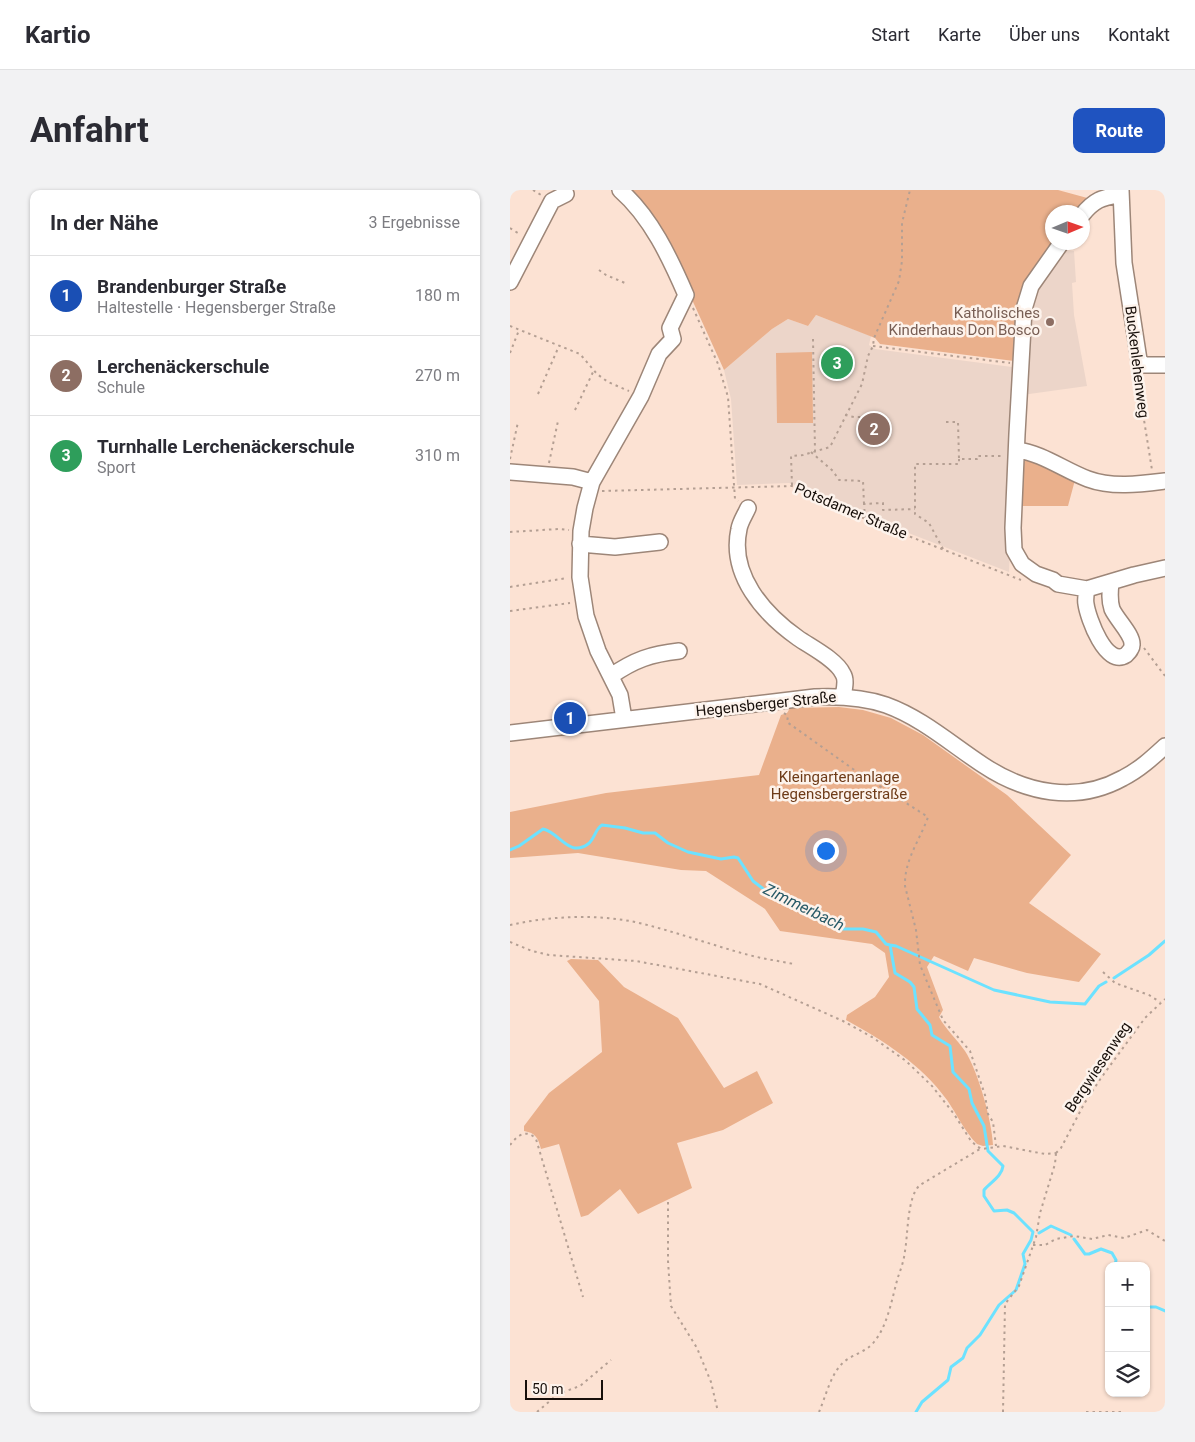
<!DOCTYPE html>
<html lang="de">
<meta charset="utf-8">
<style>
:root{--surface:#fff;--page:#f2f2f3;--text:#2b2b33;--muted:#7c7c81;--line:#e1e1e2;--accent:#1f53c0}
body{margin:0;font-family:Roboto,sans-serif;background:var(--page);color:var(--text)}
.controls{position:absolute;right:15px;bottom:15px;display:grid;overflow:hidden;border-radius:10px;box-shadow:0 1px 4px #0004}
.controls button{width:45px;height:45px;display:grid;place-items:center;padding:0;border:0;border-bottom:1px solid var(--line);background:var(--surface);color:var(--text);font:25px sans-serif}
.compass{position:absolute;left:535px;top:15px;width:45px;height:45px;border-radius:50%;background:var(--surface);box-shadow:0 1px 4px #0004;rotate:88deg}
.scale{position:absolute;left:15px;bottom:12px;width:78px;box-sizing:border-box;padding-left:5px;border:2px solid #170f0a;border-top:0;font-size:14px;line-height:18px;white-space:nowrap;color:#170f0a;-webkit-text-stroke:4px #fdf3ec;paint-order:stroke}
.you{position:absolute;left:315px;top:660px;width:18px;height:18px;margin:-12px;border:4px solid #fff;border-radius:50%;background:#1a73e8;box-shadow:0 0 0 8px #1a73e833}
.badge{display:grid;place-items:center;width:32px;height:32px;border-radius:50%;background:var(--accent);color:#fff;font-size:16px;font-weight:700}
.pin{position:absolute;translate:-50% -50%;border:2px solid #fff;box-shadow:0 1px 5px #0006}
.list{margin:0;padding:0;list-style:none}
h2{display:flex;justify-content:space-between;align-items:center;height:65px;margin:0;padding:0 20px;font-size:21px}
h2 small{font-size:16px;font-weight:400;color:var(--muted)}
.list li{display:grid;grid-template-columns:32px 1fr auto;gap:15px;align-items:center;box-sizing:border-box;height:80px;padding:0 20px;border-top:1px solid var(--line)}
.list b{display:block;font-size:19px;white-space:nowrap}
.list p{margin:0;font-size:16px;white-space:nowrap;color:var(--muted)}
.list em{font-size:16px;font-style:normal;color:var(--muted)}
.icon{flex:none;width:28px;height:28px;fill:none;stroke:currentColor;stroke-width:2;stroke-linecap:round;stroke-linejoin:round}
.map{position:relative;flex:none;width:655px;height:1222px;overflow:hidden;border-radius:10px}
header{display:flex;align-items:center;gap:30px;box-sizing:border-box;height:70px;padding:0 25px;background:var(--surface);border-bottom:1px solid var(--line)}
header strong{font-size:24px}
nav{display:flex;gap:28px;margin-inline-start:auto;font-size:18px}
.intro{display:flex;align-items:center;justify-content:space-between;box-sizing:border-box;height:120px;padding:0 30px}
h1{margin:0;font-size:35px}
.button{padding:12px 22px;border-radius:10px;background:var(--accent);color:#fff;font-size:18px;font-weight:700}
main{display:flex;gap:30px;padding:0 30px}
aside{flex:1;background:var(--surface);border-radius:10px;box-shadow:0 1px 4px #0004}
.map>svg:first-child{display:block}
.education{fill:#ecd5c9}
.green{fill:#eab08c}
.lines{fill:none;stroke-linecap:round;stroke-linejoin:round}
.stream{stroke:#6ce2ff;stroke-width:3}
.minor-casing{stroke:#9d8678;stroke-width:18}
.path{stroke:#b49f93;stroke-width:2;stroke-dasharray:2.5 4;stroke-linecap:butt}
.minor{stroke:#fff;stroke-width:15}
.education-dot{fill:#8d6e63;stroke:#fdf3ec;stroke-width:2}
.labels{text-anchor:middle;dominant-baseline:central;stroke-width:5;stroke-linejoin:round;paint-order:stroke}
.education-label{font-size:15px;fill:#785e54;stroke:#fdf3ec;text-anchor:end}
.street-label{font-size:15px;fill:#170f0a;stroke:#fdf3ec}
.park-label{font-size:15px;fill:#6e3b18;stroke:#fdf3ec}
.water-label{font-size:16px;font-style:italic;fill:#285a67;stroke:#fdf3ec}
</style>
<header>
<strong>Kartio</strong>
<nav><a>Start</a><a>Karte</a><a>Über uns</a><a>Kontakt</a></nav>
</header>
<div class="intro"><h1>Anfahrt</h1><a class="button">Route</a></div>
<main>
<aside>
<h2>In der Nähe<small>3 Ergebnisse</small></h2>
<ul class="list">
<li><span class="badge" style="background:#1a4fb4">1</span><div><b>Brandenburger Straße</b><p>Haltestelle · Hegensberger Straße</p></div><em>180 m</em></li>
<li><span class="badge" style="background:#8d6e63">2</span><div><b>Lerchenäckerschule</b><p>Schule</p></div><em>270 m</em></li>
<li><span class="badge" style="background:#2e9e5b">3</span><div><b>Turnhalle Lerchenäckerschule</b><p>Sport</p></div><em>310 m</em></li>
</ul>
</aside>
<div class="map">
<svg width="655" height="1222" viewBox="0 0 655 1222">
<rect width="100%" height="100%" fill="#fce2d3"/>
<!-- education -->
<path class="education" d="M 564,61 L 566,92 L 562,93 L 564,125 L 577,196 L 512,205 L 518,113 L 548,62 Z
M 306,125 L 361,146 L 359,155 L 365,159 L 502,177 L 508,183 L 499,382 L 365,330 L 304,301 L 279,293 L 227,295 L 221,209 L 214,180 L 262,139 L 278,129 L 298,136 Z"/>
<!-- green -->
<path class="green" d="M 114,0 L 548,0 L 581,9 L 570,22 L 542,22 L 542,52 L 530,77 L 504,171 L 370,154 L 365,148 L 306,125 L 298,136 L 278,129 L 262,139 L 214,180 L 179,103 Z
M 302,162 L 303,233 L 267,233 L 266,163 Z
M 523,269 L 565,290 L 558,316 L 507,316 L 510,275 L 516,270 Z
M 329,517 L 353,520 L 381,528 L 413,545 L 497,605 L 561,665 L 519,713 L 591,764 L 569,792 L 517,783 L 464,768 L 458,781 L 424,766 L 417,777 L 433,820 L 429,827 C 436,840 447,849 455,861 C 468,881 482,931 483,955 L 473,956 L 467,954 C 454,941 447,924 437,910 C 411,874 374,851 336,830 L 337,825 L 365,807 L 379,787 L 375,763 L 362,754 L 270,741 L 255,719 L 196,681 L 171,680 L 68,663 L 0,668 L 0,622 L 96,603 L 249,585 L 271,525 L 277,523 L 280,518 Z
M 61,769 L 88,770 L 114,797 L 168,828 L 214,898 L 247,881 L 263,913 L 213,940 L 167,953 L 182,998 L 128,1024 L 110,999 L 78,1025 L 71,1027 L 49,954 L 31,959 C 28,948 26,943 14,941 L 14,936 L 39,903 L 92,862 L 89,811 L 57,771 Z"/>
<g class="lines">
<!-- stream -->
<path class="stream" d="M 0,660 L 9,656 L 33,639 C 49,642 59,668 78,654 C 85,649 85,639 92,635 L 115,638 L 133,643 L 145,643 L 158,653 L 178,662 L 211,669 L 224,667 L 228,668 L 243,691 L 256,701 L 278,707 L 317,725 L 333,739 L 353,739 L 366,742 L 376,754 L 380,755 L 385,783 L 400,792 L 404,797 L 407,819 L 420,835 L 422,845 L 440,856 L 443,882 L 459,899 L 462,913 L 474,936 L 478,961 L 493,976 C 492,986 481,992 474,1000 L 474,1006 L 484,1021 L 497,1020 L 504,1023 L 523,1042 L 521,1050 L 513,1064 L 515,1074 L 506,1100 L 489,1115 L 470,1145 L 457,1158 L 453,1168 L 441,1177 L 438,1190 L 412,1212 L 406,1222
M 380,755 L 386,756 L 484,800 L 540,812 L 575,814 L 589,796 L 596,792
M 604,788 L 639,765 L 655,751
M 529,1043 L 541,1036 L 561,1045
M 564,1049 L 575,1064 L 579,1064 L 591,1059 L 602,1063 L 606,1070 L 605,1076
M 636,1117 L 646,1117 L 655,1121"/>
<!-- minor casing -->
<g class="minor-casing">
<path id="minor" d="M 110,0 C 141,27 160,68 176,105 L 160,138 L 163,149 L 149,164 L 131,206 L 82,292 L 75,318 L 71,341 L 70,387 L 76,426 L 88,461 L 110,505 L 114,529
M 611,0 L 614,73 L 629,170 L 634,175 L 655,175
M 572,25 C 585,9 592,8 611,4
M 552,52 L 521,96 L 514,119 L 507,244 L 503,338 L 504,360 L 512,374 L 526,384 L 543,390 L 548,394 L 577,399 L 624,385 L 655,378
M 0,92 L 42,11 L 56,4
M 507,260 C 532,263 554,280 578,289 C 602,298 631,294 655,291
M 0,282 L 63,287 L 82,292
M 238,318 C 235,325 230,332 229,339 C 219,385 254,424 288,448 C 301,457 327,470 333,484 C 337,490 334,500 333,507
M 70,354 L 105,357 L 150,352
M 577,399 C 576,404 575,409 576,414 C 578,428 596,478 616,465 C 619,462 622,459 622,455 C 623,445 607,430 602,419 C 599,410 600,402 601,392
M 101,486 C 124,470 141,464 169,461
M 0,543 L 305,507 C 329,506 353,507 376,515 C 412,528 441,554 473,575 C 515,603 566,614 613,588 C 629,580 642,568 655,556"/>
</g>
<!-- path -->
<path class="path" d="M 23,0 L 31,5
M 0,38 L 11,45
M 89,80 L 96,85 L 115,93
M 183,118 L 208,174 L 218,207 L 225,309 L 228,311
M 0,136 L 70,164 L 87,184 L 98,192 L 119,201
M 303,149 L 305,261
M 363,156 L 500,173
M 0,163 L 9,140
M 627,186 L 642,280
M 28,204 L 49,156
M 65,220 L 84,180
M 335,225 L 344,227 L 363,227
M 436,232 L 448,232 L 449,269 L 467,269 L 467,266 L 494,266
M 301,262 L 323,281 L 329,290 L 353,291 L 354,314
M 0,269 L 8,232
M 39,273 L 48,231
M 282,295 L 281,266 L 293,265 L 320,257 L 352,194 L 358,166 L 363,156 L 364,148 L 389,91 L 392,71 L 392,33 L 400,0
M 92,301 L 282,296 L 306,305 L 355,329 L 511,390
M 355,328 L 354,314 L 373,313 L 373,320 L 405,319
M 0,342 L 48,339 L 59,340
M 433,359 L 419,333 L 405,324 L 405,274 L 449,274 L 449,269
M 0,397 L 57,388
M 0,421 L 60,413
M 634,458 L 655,486
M 274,523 L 278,526 L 277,532 L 343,579 L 418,627 C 410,650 394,670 395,696 L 406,740 L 410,775 L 433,830 L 460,861 L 475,905 L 478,924 L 483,932 L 486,956
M 0,735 C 40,726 85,724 125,732 C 164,741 201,755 239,765 C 254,769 269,771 284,774
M 0,752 L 22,761 L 39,765 L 126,771 L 250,794 L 333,831 L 362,847 L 396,871 L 422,896 L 444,924 L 461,951 L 468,957 L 472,959 L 493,956 L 535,964 L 546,963
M 593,782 L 605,793 L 639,805 L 650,812
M 0,955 C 7,946 16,938 26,949 L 73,1107
M 546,963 L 551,958 L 574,914 L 591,888 L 635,828 L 655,809
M 158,1012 L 158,1071 L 161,1116 L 187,1158 L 201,1192 L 208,1222
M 523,1055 L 535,1055 L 546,1049 L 564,1046 L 582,1049 L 598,1045 L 614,1048 L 637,1040 L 655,1051
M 0,1221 L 1,1222
M 27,1222 L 48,1204 L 70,1196 L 101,1170
M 309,1222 C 316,1206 321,1182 335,1171 C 344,1164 356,1162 364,1152 C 378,1135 382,1108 388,1087 C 391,1079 394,1070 395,1061 C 398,1045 397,1006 410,995 L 470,959
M 493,1222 L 495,1114 L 509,1096 L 526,1047 L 530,1023 L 545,974 L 546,963
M 576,1222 L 613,1222"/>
<!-- minor -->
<use href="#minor" class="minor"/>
</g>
<!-- markers -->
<circle class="education-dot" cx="540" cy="132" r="5"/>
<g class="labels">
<!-- education labels -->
<g class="education-label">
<text x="530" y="123">Katholisches<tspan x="530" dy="17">Kinderhaus Don Bosco</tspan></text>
</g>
<!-- street labels -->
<g class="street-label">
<text transform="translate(627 172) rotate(83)">Buckenlehenweg</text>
<text transform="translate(341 321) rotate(23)">Potsdamer Straße</text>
<text transform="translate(256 514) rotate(-6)">Hegensberger Straße</text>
<text transform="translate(588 877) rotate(-56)">Bergwiesenweg</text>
</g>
<!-- park labels -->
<g class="park-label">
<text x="329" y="587">Kleingartenanlage<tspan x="329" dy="17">Hegensbergerstraße</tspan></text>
</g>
<!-- water labels -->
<g class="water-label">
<text transform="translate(294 717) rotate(26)">Zimmerbach</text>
</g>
</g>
</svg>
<div class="controls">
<button>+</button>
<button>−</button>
<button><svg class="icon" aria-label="layers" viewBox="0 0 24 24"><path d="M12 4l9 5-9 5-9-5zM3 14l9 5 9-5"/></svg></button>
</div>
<svg class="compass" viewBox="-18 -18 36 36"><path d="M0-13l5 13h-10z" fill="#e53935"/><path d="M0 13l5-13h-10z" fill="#7c7c81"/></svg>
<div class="scale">50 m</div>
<div class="you"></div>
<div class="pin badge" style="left:60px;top:528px;background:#1a4fb4">1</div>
<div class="pin badge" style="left:364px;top:239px;background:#8d6e63">2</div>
<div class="pin badge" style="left:327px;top:173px;background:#2e9e5b">3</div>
</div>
</main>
